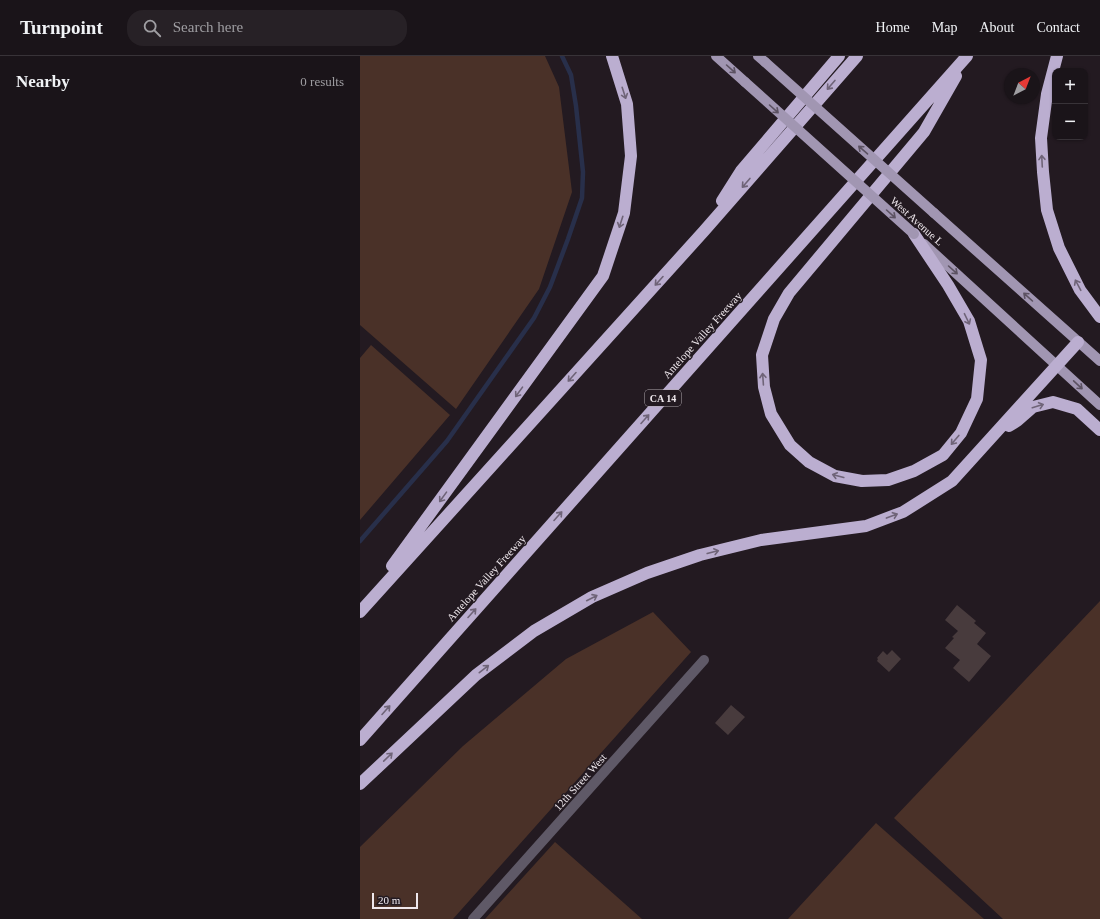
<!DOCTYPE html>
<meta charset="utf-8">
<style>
:root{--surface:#1a1419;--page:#272126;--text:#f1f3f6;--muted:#9f9ea2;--line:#383338}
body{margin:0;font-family:Georgia,serif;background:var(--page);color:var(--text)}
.controls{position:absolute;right:12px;top:12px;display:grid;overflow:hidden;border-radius:8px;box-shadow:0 1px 3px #0004}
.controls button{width:36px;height:36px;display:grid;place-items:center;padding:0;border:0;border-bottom:1px solid var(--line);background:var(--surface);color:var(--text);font:20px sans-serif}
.compass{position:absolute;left:644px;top:12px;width:36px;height:36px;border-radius:50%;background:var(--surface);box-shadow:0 1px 3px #0004;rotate:42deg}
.scale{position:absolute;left:12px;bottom:10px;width:46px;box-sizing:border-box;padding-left:4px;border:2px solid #efe8ed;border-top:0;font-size:11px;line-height:14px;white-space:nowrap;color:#efe8ed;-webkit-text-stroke:3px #231a21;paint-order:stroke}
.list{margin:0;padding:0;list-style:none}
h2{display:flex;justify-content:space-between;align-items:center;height:52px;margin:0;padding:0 16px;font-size:17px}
h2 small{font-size:13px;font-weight:400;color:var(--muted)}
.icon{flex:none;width:22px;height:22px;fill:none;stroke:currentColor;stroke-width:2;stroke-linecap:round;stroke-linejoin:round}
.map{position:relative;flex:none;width:740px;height:863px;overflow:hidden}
header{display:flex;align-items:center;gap:24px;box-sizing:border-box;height:56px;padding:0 20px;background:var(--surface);border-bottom:1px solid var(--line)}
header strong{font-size:19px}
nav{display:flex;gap:22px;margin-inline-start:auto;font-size:14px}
.search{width:280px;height:36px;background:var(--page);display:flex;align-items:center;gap:10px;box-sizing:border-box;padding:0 14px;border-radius:16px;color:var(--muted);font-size:15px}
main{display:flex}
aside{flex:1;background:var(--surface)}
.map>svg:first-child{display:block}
.green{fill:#4a3128}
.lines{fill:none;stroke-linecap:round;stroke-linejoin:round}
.stream{stroke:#282f4a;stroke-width:4.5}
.building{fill:#483b3d}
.minor{stroke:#5f5967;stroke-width:10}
.primary{stroke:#a196b2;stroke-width:10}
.motorway{stroke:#bbaed0;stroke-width:12}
.primary-bridge{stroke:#a196b2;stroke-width:10}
.oneway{stroke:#5c5262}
.oneway2{stroke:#6f6478}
.labels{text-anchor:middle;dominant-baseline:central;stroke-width:3;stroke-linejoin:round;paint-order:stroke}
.shield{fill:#231a21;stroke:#b2aab0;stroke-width:1}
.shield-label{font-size:10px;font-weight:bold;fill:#efe8ed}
.street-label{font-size:11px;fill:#efe8ed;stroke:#231a21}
</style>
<header>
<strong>Turnpoint</strong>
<div class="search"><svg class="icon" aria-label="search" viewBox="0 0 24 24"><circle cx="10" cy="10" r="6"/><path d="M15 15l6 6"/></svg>Search here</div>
<nav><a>Home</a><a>Map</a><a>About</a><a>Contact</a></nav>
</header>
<main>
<aside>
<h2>Nearby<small>0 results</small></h2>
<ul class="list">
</ul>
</aside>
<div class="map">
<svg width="740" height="863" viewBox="0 0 740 863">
<rect width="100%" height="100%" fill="#231a21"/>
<!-- green -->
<path class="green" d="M 0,0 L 185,0 L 199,31 L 212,136 L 179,233 L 96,353 L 0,269 Z
M 11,289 L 90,359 L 0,464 L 0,302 Z
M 740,545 L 740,863 L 643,863 L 534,762 Z
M 293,556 L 331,596 L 93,863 L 0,863 L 0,791 L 103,690 L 206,603 Z
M 516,767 L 624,863 L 428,863 Z
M 195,786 L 282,863 L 125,863 Z"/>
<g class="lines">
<!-- stream -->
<path class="stream" d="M 0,485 L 87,385 L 174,262 L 190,231 L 208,183 L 222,142 L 223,116 L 216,50 L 211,19 L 202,0"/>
</g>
<!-- building -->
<path class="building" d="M 597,549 L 616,565 L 614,567 L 626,577 L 617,588 L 631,600 L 609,626 L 593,612 L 600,604 L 585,592 L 594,582 L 592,581 L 598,575 L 585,564 Z
M 532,594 L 541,603 L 529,616 L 517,605 L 518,603 L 517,602 L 523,595 L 527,599 Z
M 371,649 L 385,661 L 368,679 L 355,667 Z"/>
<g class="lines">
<!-- minor -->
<path class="minor" d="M 113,863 L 344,604"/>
<!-- primary -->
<path class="primary" d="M 356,0 L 385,26
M 398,0 L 405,6
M 574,157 L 740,305
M 564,188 L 740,349"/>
<!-- motorway -->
<path class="motorway" d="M 697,0 L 687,38 L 681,82 L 683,116 L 687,154 L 699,192 L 720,234 L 740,261
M 362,145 L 381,115 L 479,0
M 554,178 L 588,229 L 609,265 L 621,304 L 617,343 L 601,377 L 583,399 L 554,415 L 528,424 L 502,425 L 475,420 L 449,406 L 430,389 L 411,358 L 404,331 L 402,299 L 414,263 L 429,237 L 564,76 L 596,20
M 649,370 L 657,365 L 673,351 L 693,346 L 717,353 L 740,374
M 32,510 L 243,220 L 264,157 L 271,100 L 267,48 L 252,0
M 0,556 L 344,175 L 497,0
M 0,684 L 607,0
M 0,728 L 116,619 L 174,575 L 232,541 L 287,517 L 340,499 L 401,484 L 506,470 L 543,456 L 592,425 L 718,286"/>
<!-- primary-bridge -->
<path class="primary-bridge" d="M 405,6 L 574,157
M 385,26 L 554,178"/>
</g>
<!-- one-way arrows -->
<defs><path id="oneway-shaft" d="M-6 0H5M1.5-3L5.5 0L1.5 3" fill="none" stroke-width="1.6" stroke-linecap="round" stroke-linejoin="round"/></defs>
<g class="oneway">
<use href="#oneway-shaft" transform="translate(371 13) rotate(42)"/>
<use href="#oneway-shaft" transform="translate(414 53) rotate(42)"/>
<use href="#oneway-shaft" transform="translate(503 94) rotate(-139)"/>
<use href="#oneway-shaft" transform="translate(531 158) rotate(42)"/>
<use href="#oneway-shaft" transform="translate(593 214) rotate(42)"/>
<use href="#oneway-shaft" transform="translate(668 241) rotate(-138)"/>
<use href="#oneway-shaft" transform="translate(718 329) rotate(43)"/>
</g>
<g class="oneway2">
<use href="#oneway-shaft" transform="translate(471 29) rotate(131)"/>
<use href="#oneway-shaft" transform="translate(264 37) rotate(72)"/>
<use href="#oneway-shaft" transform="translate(682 105) rotate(-93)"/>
<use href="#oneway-shaft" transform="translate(386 127) rotate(131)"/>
<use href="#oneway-shaft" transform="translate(261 166) rotate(108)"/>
<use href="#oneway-shaft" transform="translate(299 225) rotate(132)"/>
<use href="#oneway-shaft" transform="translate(718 229) rotate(-118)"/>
<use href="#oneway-shaft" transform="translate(607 263) rotate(64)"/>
<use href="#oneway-shaft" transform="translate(212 321) rotate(132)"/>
<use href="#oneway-shaft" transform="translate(403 323) rotate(-94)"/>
<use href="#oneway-shaft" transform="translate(159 336) rotate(126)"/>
<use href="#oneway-shaft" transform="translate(678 350) rotate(-17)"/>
<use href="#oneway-shaft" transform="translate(285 363) rotate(-48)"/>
<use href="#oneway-shaft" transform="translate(595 384) rotate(130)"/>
<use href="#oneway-shaft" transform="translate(478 420) rotate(-165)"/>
<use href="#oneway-shaft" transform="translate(83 441) rotate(126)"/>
<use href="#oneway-shaft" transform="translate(198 460) rotate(-48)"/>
<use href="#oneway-shaft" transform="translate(532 460) rotate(-20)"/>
<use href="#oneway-shaft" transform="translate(353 496) rotate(-14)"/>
<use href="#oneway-shaft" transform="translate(232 542) rotate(-27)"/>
<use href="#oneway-shaft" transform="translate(112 557) rotate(-48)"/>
<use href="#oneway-shaft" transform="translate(124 613) rotate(-38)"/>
<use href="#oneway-shaft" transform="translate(26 654) rotate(-48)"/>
<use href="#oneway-shaft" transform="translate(28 701) rotate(-44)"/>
</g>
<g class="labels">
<!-- shield labels -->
<rect class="shield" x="285" y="334" width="36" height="16" rx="3"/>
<g class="shield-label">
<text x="303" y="342">CA 14</text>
</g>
<!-- street labels -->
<g class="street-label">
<text transform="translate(557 165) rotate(42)">West Avenue L</text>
<text transform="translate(342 279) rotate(-48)">Antelope Valley Freeway</text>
<text transform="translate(126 522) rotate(-48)">Antelope Valley Freeway</text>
<text transform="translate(220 726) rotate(-48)">12th Street West</text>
</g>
</g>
</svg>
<div class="controls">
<button>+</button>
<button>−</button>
</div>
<svg class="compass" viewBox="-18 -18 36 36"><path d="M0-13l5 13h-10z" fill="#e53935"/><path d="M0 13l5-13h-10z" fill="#9f9ea2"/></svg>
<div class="scale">20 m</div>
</div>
</main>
